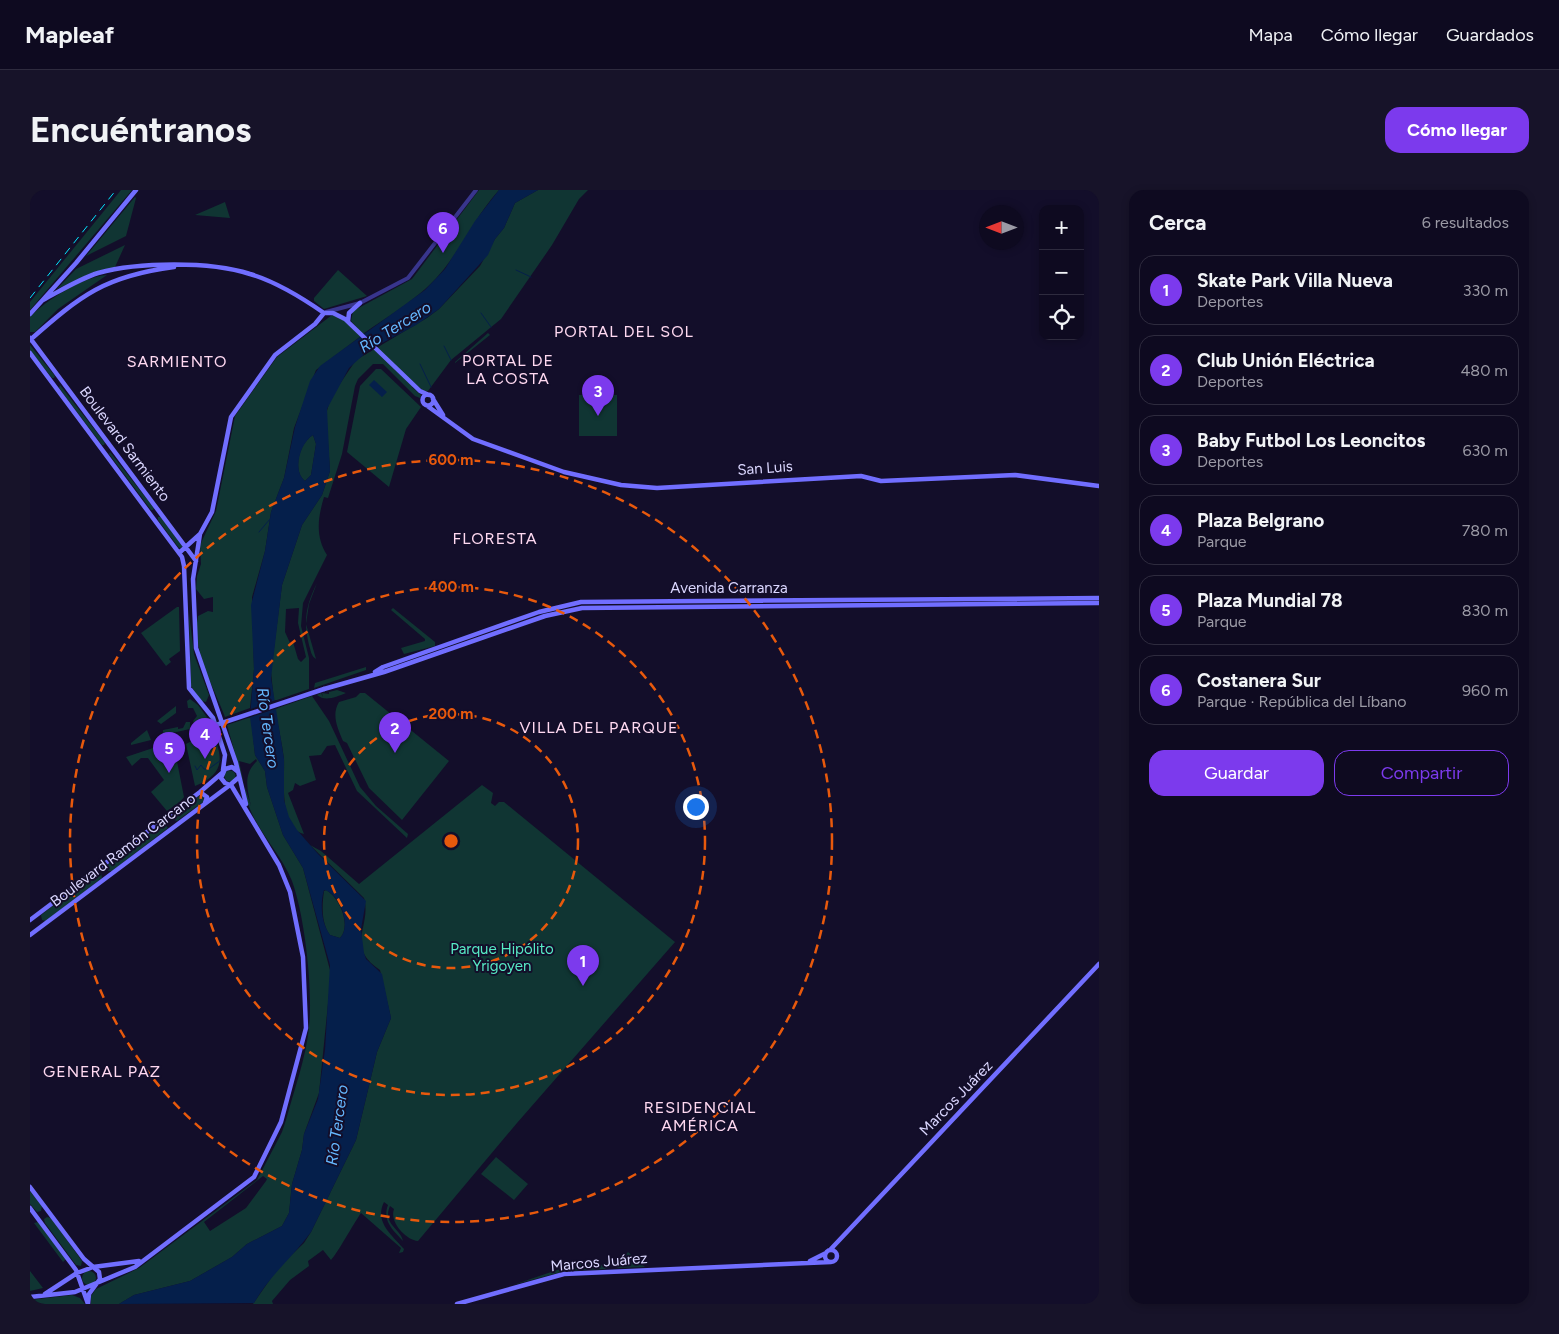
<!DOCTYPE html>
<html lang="es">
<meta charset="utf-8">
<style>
:root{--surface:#0e0a20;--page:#171329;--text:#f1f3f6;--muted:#9b9aa5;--line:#2e2b3e;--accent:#7c3aed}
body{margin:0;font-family:Figtree,sans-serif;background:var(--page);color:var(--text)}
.controls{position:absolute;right:15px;top:15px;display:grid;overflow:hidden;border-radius:10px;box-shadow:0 2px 8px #0003}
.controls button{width:45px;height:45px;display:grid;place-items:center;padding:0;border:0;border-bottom:1px solid var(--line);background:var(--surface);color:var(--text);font:25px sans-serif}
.compass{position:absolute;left:949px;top:15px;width:45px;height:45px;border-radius:50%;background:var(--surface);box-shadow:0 2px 8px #0003;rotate:270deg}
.you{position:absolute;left:665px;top:616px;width:18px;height:18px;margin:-12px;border:4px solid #fff;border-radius:50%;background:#1a73e8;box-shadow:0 0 0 8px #1a73e833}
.badge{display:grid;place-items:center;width:32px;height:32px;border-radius:50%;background:var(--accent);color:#fff;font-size:16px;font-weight:700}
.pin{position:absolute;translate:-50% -41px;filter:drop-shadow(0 1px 2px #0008)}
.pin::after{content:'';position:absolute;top:26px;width:18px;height:15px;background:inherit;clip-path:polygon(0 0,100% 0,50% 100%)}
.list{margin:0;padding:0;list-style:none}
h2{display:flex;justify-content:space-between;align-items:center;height:65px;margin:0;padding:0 20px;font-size:21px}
h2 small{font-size:16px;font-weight:400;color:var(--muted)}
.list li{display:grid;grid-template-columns:32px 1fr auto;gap:15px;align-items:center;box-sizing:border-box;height:70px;margin:0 10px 10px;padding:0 10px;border:1px solid var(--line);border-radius:15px}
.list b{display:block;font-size:19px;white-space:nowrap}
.list p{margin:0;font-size:16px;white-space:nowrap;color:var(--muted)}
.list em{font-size:16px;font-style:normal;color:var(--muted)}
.actions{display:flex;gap:10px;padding:15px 20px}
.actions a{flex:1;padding:11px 0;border:1px solid var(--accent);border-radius:15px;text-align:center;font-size:18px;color:var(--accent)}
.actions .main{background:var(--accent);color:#fff}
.icon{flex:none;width:28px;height:28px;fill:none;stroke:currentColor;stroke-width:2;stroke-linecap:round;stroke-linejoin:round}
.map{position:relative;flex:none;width:1069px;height:1114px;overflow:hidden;border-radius:15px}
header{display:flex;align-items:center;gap:30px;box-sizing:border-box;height:70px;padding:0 25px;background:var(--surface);border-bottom:1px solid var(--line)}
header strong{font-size:24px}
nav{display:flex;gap:28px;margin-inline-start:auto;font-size:18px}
.intro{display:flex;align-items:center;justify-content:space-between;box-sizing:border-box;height:120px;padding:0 30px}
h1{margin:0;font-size:35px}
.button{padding:12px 22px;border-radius:15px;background:var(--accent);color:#fff;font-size:18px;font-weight:700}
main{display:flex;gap:30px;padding:0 30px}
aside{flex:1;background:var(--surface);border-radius:15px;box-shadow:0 2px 8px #0003}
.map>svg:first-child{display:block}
.green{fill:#103533;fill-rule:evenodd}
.water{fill:#051f4b;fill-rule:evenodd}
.pier{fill:#130e2a}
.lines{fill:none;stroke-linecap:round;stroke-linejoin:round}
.stream{stroke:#051f4b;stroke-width:1}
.tertiary{stroke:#38358d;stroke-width:4}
.secondary{stroke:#716eff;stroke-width:4.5}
.rail{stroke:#03e7ff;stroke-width:1;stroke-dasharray:8 6;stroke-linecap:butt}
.secondary-bridge{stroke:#716eff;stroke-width:4.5}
.ring{fill:none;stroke:#e8590c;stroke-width:2.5;stroke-dasharray:9 6}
.labels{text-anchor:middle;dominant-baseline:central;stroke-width:4;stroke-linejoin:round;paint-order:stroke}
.street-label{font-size:15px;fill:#dbd7ff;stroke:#130e2a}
.park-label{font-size:15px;fill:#57ebc5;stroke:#130e2a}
.water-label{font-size:16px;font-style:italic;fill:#65b8ff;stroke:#130e2a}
.neighbourhood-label{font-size:16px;letter-spacing:1px;fill:#ffd9f1;stroke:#130e2a}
.centre{fill:#e8590c;stroke:#130e2a;stroke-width:2.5}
.ring-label{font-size:15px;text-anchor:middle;font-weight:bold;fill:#e8590c;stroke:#130e2a;stroke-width:4;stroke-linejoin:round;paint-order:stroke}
</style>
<header>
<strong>Mapleaf</strong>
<nav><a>Mapa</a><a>Cómo llegar</a><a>Guardados</a></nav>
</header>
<div class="intro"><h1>Encuéntranos</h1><a class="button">Cómo llegar</a></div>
<main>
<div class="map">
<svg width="1069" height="1114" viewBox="0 0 1069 1114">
<rect width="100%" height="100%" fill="#130e2a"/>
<!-- green -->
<path class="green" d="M 91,0 L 102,0 L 0,120 L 0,112 Z
M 449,0 L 469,0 C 447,24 434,54 414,79 C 392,107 361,124 333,144 L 321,131 L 323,121 L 382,89 Z
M 508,0 L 558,0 L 549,9 L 522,55 L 471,129 L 421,170 L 398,201 L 394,201 L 385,194 L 382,197 L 391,205 L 390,208 L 385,206 L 353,174 L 343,174 L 328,189 L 325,196 L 312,264 L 298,308 L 294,307 C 288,327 285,346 297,365 L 273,413 L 271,436 L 279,468 L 279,499 L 244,511 L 241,482 L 252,395 L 272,335 L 292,305 L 300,281 L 296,224 L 301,207 L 326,170 L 397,128 L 409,119 L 450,76 L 465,49 L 474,38 L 485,13 ZM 269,418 L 268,433 L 276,467 L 271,472 L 268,469 L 263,452 L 260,453 L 255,442 L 256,419 Z
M 105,7 L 106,8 L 96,46 L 56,66 Z
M 195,12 L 200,28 L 165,25 Z
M 95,55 L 85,77 L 61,83 L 27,99 L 46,79 Z
M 308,80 L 337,106 L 294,119 L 284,111 L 284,108 Z
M 77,85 L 28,119 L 5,142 L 0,142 L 0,127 C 15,111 54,86 77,85 Z
M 302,125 L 313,129 L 331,146 L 286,180 L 264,238 L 254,288 L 241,322 L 235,361 L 222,407 L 224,479 L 220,518 L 195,527 C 184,497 161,459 168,426 L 178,421 L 183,422 L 183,407 L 174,409 L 166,399 L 167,386 L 171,374 L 170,355 L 186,321 L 205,226 L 247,167 Z
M 458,143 L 460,145 L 425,173 L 425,172 Z
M 0,155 L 25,186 L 24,188 L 22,188 L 0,160 Z
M 346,179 L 351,179 L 391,217 L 376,239 L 359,297 L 317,262 L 330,196 Z
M 30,195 L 75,253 L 74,255 L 72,255 L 29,198 Z
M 549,205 L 587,205 L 587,246 L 549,246 Z
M 283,245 L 286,254 L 281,285 L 275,291 C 262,281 269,253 283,245 Z
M 80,262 L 124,318 L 123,320 L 121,320 L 79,264 Z
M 128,327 L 131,327 L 153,357 L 149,358 L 128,330 Z
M 287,393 L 279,414 L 276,434 L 286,469 C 281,466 281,461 279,455 C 273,431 276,415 287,393 Z
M 147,417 L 149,417 L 150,461 L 139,469 L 141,472 L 136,476 L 111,443 Z
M 363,418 L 405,452 L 405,456 L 374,464 L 371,458 L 395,451 L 395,449 L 361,420 Z
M 159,423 L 164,464 L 179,505 L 176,512 L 171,511 L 161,496 Z
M 336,477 L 336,480 L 333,481 L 284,498 L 285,493 Z
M 307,500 L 316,503 C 306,507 295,512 287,505 L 291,503 L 293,507 L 292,503 L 299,504 L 299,502 Z
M 330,503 L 335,503 L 419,571 L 372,630 L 339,598 L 317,553 L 313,551 C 308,539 301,525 309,512 L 326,507 Z
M 282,506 L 299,531 L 330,597 L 346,616 L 378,644 L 377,648 L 327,601 L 305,555 L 297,556 L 291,565 L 279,566 L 286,590 L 270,596 L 265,593 L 263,600 L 258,603 L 274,644 C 248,638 255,588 254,569 C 252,553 248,535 245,519 Z
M 160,509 L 168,515 L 179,530 L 176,531 L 177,534 L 166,536 L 163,531 L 167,526 L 163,518 L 158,518 L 157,511 Z
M 146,516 L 146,523 L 131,534 L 127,531 Z
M 221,527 L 225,565 L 235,581 L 237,597 L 253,645 L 273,678 L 301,784 L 289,903 L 274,944 L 272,960 L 262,994 L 259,1023 L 252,1036 L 217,1054 L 202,1067 L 160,1091 L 104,1105 L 89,1114 L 61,1114 L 61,1106 L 66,1099 L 109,1078 L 227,990 L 252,942 L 256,930 C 264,900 276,868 279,837 C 283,799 275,727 262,691 C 250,660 216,631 215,597 L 221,616 C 217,598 213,584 227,571 L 226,569 L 220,574 L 209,571 L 214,595 L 197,535 ZM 233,986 L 237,989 L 236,991 L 216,1018 L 180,1041 L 174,1032 Z
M 156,532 L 160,532 L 160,539 L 133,545 L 133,540 L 148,537 L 148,539 L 153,538 Z
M 117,540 L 121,550 L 101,555 L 101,553 Z
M 182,540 C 193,568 196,583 165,596 L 156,554 Z
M 138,553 L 144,556 L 154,607 L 151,611 L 137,621 L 121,602 L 134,590 L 118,568 L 111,568 L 102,576 L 96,567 Z
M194.5 586a5.5 5.5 0 1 1 11 0a5.5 5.5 0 1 1-11 0Z
M 452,595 L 463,603 L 461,613 L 465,616 L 469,612 L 474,612 L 645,752 L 487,933 L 388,1051 C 376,1050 359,1032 364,1019 L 360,1016 C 352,1034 371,1039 373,1051 C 363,1040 352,1031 358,1015 L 354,1012 C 344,1032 362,1045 374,1059 L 373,1062 L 369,1063 L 371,1058 L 331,1023 C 324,1033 307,1064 301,1070 L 293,1060 L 278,1071 L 279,1076 L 260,1090 L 242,1111 L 243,1114 L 223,1114 L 248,1078 L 274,1053 L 281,1042 L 326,950 L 347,862 L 361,828 L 350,780 C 314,756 342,737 334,708 L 280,655 L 291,661 L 329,694 Z
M 169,606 L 174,607 L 173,612 L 147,631 L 144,630 L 143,626 Z
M 134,633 L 138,638 L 82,681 L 78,681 L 77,675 Z
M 67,682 L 71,683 L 72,688 L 16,731 L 12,730 L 11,725 Z
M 296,700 C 309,707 322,735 310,748 L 300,745 C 291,733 292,715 294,701 Z
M 466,967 L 498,994 L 484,1010 L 451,984 Z
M 0,1001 L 12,1016 L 11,1021 L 7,1022 L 0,1014 Z
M 17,1027 L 21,1028 L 52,1071 L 51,1076 L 46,1075 L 15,1033 L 14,1029 Z
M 8,1032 L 36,1069 L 33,1072 L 4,1033 Z
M 598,1062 L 615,1077 L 587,1078 L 586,1075 Z
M 525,1073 L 573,1075 L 576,1079 L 535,1081 L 483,1095 L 530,1079 Z
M 0,1081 L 13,1098 L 0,1101 Z
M52 1088a7 7 0 1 1 14 0a7 7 0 1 1-14 0Z
M 42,1105 L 50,1108 L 55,1114 L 0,1114 L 0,1110 Z"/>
<!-- water -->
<path class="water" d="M 469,0 L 508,0 L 485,13 L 474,38 L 465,49 L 458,65 L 409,119 L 386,135 L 339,160 L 319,178 L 297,219 L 300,281 L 292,305 L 272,335 L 252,395 L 241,488 L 254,569 L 254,610 L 259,627 L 267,640 L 288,664 L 336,711 L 331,739 L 334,763 L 336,769 L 352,784 L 361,828 L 347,862 L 326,950 L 281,1042 C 263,1067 239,1086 224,1113 L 89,1114 L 104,1105 L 160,1091 L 202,1067 L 217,1054 L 252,1036 L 259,1023 L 262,994 L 272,960 L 274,944 L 288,909 L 295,860 L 300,775 L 273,678 L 253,645 L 237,597 L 235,581 L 225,565 L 220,527 L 224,479 L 221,415 L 235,361 L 241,322 L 254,288 L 265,237 L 280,191 L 290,176 L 395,100 L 415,79 L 445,31 ZM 283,245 L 286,254 L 281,285 L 275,291 C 262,281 270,253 283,245 ZM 294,700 C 310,703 322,736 310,748 L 300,745 C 291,733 290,713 294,700 Z
M 344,190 L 357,202 L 352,207 L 339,195 Z"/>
<!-- pier -->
<path class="pier" d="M 246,510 L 248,518 L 218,528 L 218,520 Z"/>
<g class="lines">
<!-- stream -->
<path class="stream" d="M 486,80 L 501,87
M 451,123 L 461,137
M 414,156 L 421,170
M 390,174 L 401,197
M 229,342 L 240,329
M 165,576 L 167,580 L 171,575 L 174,579 L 178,579
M 180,578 L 191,570"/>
<!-- tertiary -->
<path class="tertiary" d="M 296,122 L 330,113 L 378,88 L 446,0"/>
<!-- secondary -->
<path class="secondary" d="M 13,110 C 30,101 49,89 68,83 C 108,72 180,71 220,84 C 247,92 271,107 294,123
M 294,123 L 303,123 L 315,129 L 390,201 L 399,205
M 0,124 L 46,73 L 106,0
M 318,131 L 319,123 L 330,113
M 0,148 L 166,371
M 0,150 C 51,105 75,86 144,77
M 0,163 L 152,367 L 154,376 L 159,498 L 183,528 L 195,565 L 193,580
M392.5 210a5.5 5.5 0 1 1 11 0a5.5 5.5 0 1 1-11 0Z
M 403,209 L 413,225
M 396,215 L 443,249 L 534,282 L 591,295 L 627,298 L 831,286 L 851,291 L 985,285 L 1069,296
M 170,344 L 163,389 L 166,458 L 206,573 L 216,614
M 149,363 L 170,344 L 182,322 L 201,227 L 245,165 L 285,134 L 294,123
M 345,482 L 353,477 L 509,422 L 551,412 L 1069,408
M 294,499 L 354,482 L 515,426 L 552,418 L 1069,413
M 207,581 L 202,577 L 195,579 L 191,588 L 195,593 L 200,595 L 208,588
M 170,602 L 177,607 L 175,613
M 0,730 L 170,602 L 192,583
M 0,745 L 200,595
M 0,997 L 54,1069 L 69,1082 L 70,1089 L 59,1104 L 58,1114
M 0,1018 L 46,1080 L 58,1114
M 800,1060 L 1069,774
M795 1066a6 6 0 1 1 12 0a6 6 0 1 1-12 0Z
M 780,1071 L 796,1063
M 15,1104 L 47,1083 L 63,1077 L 109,1071
M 0,1107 L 45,1102 L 105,1077 L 224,987 L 251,932 L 276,838 L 273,767 L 260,702 L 249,675 L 201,595
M 427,1114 L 534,1084 L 801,1072"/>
<!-- rail -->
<path class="rail" d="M 0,108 L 86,0"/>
<!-- secondary-bridge -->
<path class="secondary-bridge" d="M 183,536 L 294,499"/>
</g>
<!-- distance rings -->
<g class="ring">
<circle cx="421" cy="651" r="127"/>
<circle cx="421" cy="651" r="254"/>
<circle cx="421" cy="651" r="381"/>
</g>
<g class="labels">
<!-- street labels -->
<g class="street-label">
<text transform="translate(95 254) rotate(53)">Boulevard Sarmiento</text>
<text transform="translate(735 278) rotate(-4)">San Luis</text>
<text x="699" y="398">Avenida Carranza</text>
<text transform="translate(93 660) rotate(-37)">Boulevard Ramón Carcano</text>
<text transform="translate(926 908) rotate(-46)">Marcos Juárez</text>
<text transform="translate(569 1072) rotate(-5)">Marcos Juárez</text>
</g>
<!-- park labels -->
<g class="park-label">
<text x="472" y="759">Parque Hipólito<tspan x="472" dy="17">Yrigoyen</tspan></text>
</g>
<!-- water labels -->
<g class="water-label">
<text transform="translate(365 137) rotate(-32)">Río Tercero</text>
<text transform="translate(238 538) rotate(82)">Río Tercero</text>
<text transform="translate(307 935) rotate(-82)">Río Tercero</text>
</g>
<!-- neighbourhood labels -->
<g class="neighbourhood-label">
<text x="594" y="141">PORTAL DEL SOL</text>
<text x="478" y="170">PORTAL DE<tspan x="478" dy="18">LA COSTA</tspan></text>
<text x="147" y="171">SARMIENTO</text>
<text x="465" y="348">FLORESTA</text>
<text x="569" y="537">VILLA DEL PARQUE</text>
<text x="72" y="881">GENERAL PAZ</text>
<text x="670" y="917">RESIDENCIAL<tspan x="670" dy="18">AMÉRICA</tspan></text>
</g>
</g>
<circle cx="421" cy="651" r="8" class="centre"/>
<g class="ring-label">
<text x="421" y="275">600 m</text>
<text x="421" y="402">400 m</text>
<text x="421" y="529">200 m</text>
</g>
</svg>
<div class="controls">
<button>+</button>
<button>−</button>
<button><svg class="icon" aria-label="locate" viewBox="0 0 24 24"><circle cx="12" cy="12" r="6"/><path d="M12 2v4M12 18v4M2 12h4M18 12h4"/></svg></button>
</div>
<svg class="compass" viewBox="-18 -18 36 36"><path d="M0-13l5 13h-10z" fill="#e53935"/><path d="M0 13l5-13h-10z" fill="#9b9aa5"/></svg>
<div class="you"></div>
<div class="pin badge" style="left:553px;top:796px">1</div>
<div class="pin badge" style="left:365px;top:563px">2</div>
<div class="pin badge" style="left:568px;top:226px">3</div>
<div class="pin badge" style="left:175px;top:569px">4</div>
<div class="pin badge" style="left:139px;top:583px">5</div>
<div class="pin badge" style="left:413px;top:63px">6</div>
</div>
<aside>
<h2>Cerca<small>6 resultados</small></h2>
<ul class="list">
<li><span class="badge">1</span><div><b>Skate Park Villa Nueva</b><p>Deportes</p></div><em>330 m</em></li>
<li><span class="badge">2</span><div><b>Club Unión Eléctrica</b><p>Deportes</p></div><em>480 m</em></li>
<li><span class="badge">3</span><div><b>Baby Futbol Los Leoncitos</b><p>Deportes</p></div><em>630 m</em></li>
<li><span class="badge">4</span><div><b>Plaza Belgrano</b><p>Parque</p></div><em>780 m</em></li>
<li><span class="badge">5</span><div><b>Plaza Mundial 78</b><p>Parque</p></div><em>830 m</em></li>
<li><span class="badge">6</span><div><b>Costanera Sur</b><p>Parque · República del Líbano</p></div><em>960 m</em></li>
</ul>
<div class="actions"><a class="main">Guardar</a><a>Compartir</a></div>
</aside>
</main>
